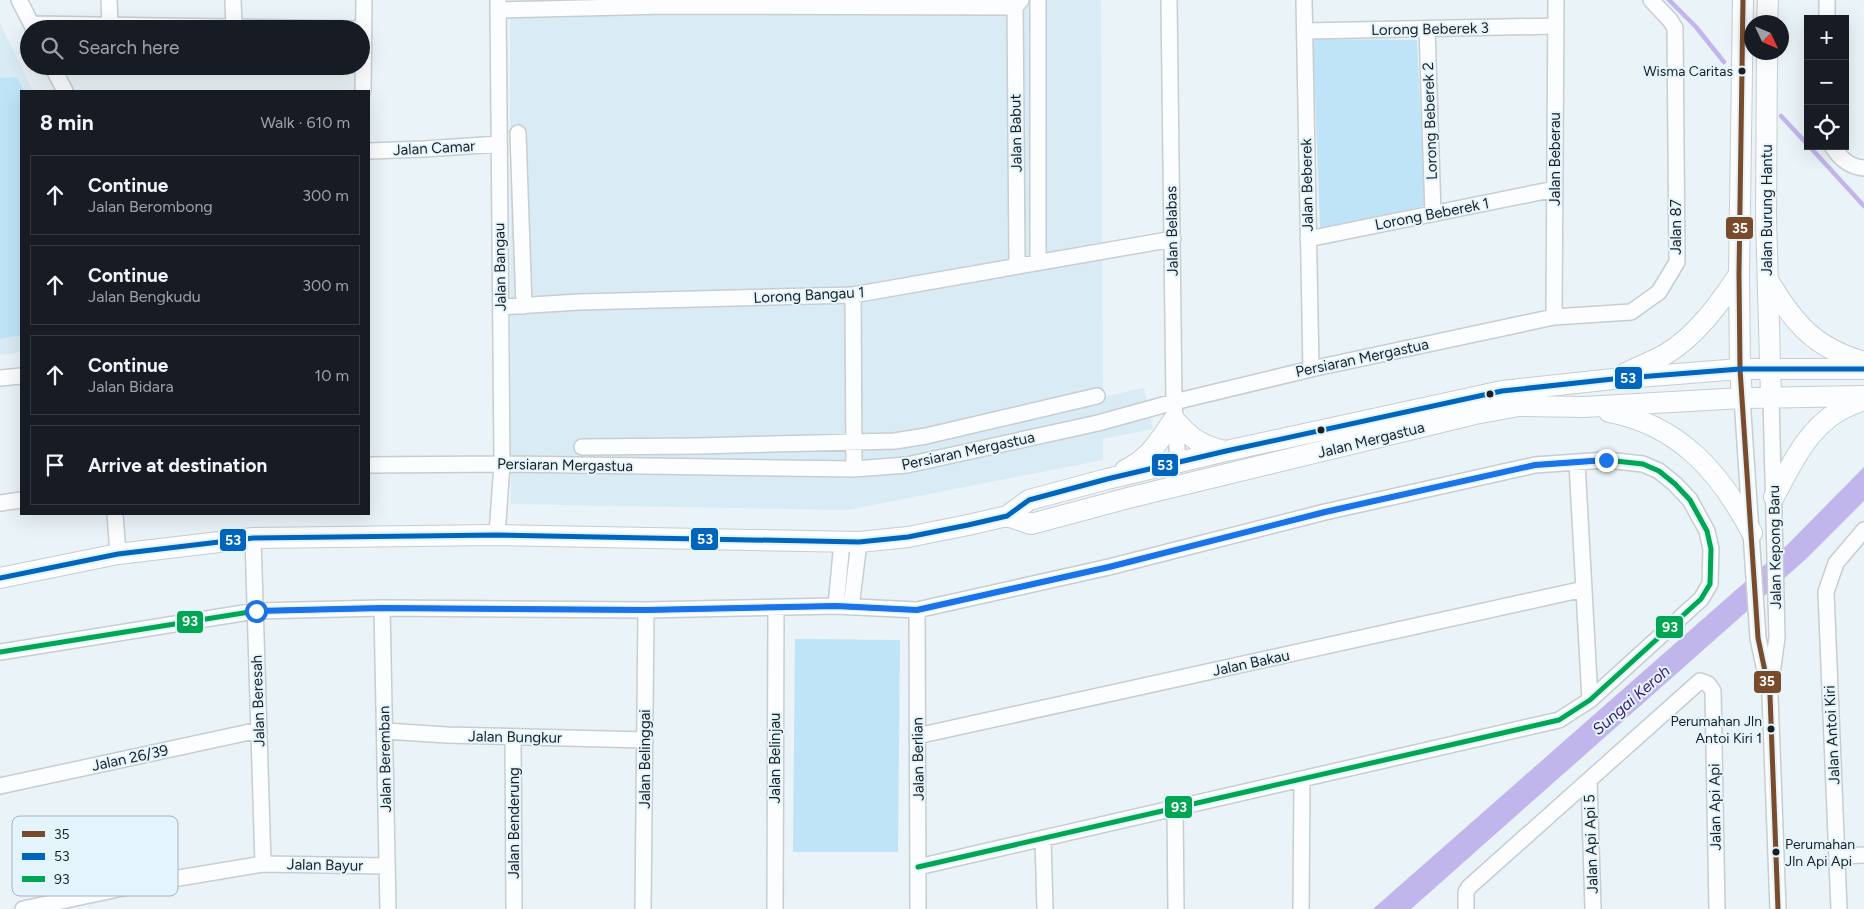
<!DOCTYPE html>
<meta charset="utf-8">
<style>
:root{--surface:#171b24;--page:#242831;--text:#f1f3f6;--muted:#9ea1a6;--line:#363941}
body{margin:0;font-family:Figtree,sans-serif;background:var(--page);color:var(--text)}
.controls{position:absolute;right:15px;top:15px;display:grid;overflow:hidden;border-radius:0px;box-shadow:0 5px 20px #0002}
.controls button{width:45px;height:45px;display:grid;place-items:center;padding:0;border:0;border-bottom:1px solid var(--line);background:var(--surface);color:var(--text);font:25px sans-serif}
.compass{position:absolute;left:1744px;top:15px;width:45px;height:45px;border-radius:50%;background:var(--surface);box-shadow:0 5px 20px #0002;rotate:134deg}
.stop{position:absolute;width:15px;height:15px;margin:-11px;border:4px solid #1a73e8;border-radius:50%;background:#fff}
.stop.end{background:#1a73e8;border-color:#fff;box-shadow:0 1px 5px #0008}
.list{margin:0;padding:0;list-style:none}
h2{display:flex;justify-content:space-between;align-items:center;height:65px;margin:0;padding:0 20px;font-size:21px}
h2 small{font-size:16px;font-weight:400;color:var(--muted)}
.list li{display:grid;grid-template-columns:32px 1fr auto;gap:15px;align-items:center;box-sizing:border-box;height:80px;margin:0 10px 10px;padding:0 10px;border:1px solid var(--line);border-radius:0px}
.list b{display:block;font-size:19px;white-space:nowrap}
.list p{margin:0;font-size:16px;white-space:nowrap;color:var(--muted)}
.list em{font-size:16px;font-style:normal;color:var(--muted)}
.icon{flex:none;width:28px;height:28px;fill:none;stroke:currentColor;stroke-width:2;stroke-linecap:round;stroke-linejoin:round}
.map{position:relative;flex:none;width:1864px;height:909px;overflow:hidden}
.search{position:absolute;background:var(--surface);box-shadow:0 5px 20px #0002;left:20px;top:20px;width:350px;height:55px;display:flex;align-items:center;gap:12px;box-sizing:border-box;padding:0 18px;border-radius:28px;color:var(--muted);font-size:19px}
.panel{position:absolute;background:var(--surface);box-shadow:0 5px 20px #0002;left:20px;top:90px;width:350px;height:425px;border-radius:0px}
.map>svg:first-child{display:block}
.built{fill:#d9ebf4}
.green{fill:#bfe3f7}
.water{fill:#c0b6ec}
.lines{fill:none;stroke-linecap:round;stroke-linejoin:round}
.stream{stroke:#c0b6ec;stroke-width:4.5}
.minor-casing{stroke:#c7cdd1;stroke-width:18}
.major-casing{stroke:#c7cdd1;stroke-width:22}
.minor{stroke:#fcfdfe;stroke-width:15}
.major{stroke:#fcfdfe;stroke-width:20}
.bus-1-casing{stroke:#e4f4fd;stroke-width:9}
.bus-2-casing{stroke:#e4f4fd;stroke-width:9}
.bus-3-casing{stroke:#e4f4fd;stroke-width:9}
.bus-1{stroke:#7a4b2a;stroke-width:5}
.bus-2{stroke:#0065bd;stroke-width:5}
.bus-3{stroke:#00a651;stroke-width:5}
.route{stroke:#1a73e8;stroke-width:6}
.bus-dot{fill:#1a2023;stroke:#e4f4fd;stroke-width:2}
.labels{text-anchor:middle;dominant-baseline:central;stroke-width:4;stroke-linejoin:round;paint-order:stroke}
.bus-label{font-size:14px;fill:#1a2023;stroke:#e4f4fd;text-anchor:end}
.street-label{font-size:15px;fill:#1a2023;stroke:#e4f4fd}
.water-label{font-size:16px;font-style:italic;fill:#39186f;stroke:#e4f4fd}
.key{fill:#e4f4fd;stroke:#a7b4bc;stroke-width:1}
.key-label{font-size:14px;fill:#1a2023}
.line-badge{stroke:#e4f4fd;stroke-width:2}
.badge-label{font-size:14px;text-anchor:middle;font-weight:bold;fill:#fff}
</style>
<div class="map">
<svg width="1864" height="909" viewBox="0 0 1864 909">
<rect width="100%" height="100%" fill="#eaf3f7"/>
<!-- built -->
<path class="built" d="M 510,0 L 1101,0 L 1103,397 L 1144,388 L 1153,429 L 1103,439 L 1103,460 L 847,510 L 511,504 Z
M 0,23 L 33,91 L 21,91 L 21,352 L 0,355 Z"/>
<!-- green -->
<path class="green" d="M 1313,39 L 1417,40 L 1425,206 L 1320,228 Z
M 17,77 L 24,91 L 21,91 L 21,335 L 0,339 L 0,78 Z
M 795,639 L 900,640 L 898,852 L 793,852 Z"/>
<!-- water -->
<path class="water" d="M 1864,467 L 1864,501 L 1806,559 L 1411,909 L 1373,909 L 1787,545 Z"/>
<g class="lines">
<!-- stream -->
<path class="stream" d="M 1669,0 L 1696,27 L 1724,62
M 1781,116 L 1808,145
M 1809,146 L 1864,206"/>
<!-- minor casing -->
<g class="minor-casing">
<path id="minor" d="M 19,0 L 34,29
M 109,0 L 110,25
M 233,0 L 234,27
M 1015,0 L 1017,266
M 1169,0 L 1174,402 L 1178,463
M 1304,0 L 1311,369
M 498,10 L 665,6 L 1015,7 L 1021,0
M 1827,19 L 1827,0
M 32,24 L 358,29
M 1427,29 L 1433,214
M 1305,31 L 1556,26
M 52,66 L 65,91
M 363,91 L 364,0
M 518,133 L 524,306
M 1832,146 C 1840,158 1849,167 1864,168
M 369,151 L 424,149 L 499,144
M 1308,239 L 1555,189
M 1038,262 L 1038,0
M 853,295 L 854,469
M 501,307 L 579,302 L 853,295 L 1173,239
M 1554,317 L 1556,0
M 0,378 L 21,376
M 1742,398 L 1758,638 L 1770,695 L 1778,909
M 1771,398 L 1777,637 L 1771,682
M 582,447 L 697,446 L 895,441 L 926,436 L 1097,396
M 1577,463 L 1590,700
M 369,465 L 502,464 L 854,469 L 907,465 L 1098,423 L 1174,402 L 1311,369 L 1554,317 L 1631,312 L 1659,292 L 1677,262 L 1675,28 L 1670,20 L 1651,0
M 0,503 L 21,500
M 115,514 L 118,554
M 497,535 L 502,464 L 498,0
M 253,538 L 263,864
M 836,606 L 842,542
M 851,607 L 859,542
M 382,608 L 388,909
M 917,610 L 918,909
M 0,652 L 256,611 L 382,608 L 646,610 L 836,606 L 917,610 L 1109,567 L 1325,512 L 1535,465 L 1606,460 L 1643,464 L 1659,471 L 1675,484 L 1690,500 L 1707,531 L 1711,549 L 1710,584 L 1701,599 L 1590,700 L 1559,720 L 918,867
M 385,731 L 447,735 L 645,740
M 917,736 L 1584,589
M 513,737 L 514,909
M 1589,780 L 1593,909
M 0,786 L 259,730
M 1175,808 L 1176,909
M 1043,838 L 1045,909
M 1837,856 L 1864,855
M 23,909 L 137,885 L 263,864 L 387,866
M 643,909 L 646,610
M 775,909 L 776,607
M 1301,909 L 1302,779
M 1466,909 L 1466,892 L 1469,887 L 1700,681 L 1708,684 L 1713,691 L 1717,909
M 1839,909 L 1826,592 L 1836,563 L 1864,530"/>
</g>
<!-- major casing -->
<g class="major-casing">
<path id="major" d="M 1767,22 L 1768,0
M 1767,52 L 1766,217 L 1771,398
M 1768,280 C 1794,323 1814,348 1864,362
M 1624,374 C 1638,367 1653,361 1666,354 C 1697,335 1720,303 1739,274
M 1742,398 L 1740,369 L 1739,274 L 1743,0
M 1609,412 C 1679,425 1720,472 1752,533
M 1125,470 C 1149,459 1160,440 1174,419 C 1189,437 1202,447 1226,451
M 1774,497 C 1790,467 1807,429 1839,411 C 1847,406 1856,403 1864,400
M 1007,516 L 1031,524 L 1132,497 L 1475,414 L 1519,406 L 1584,407 L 1742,398 L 1864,396
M 0,578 L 118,554 L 253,538 L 497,535 L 859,542 L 908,537 L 968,525 L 1007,516 L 1029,500 L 1107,479 L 1226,451 L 1502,391 L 1613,379 L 1740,369 L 1864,369"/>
</g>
<!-- minor -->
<use href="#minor" class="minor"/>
<!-- major -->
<use href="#major" class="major"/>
<!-- bus-1 casing -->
<g class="bus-1-casing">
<path id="bus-1" d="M 1743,0 L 1739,274 L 1740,369 L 1758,638 L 1770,695 L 1778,909"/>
</g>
<!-- bus-2 casing -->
<g class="bus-2-casing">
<path id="bus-2" d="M 0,578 L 118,554 L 253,538 L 497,535 L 859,542 L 908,537 L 968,525 L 1007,516 L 1029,500 L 1107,479 L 1226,451 L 1502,391 L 1613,379 L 1740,369 L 1864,369"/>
</g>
<!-- bus-3 casing -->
<g class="bus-3-casing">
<path id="bus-3" d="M 0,652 L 256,611 L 382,608 L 646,610 L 836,606 L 917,610 L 1109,567 L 1325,512 L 1535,465 L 1606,460 L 1643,464 L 1659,471 L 1675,484 L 1690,500 L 1707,531 L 1711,549 L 1710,584 L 1701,599 L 1590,700 L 1559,720 L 918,867"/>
</g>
<!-- bus-1 -->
<use href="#bus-1" class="bus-1"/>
<!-- bus-2 -->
<use href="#bus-2" class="bus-2"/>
<!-- bus-3 -->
<use href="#bus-3" class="bus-3"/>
</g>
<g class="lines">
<!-- route -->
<path class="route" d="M 256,611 L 382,608 L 646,610 L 836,606 L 917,610 L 1109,567 L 1325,512 L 1535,465 L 1606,460"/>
</g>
<!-- markers -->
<g class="bus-dot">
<circle cx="1742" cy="71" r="4.5"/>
<circle cx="1490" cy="394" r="4.5"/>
<circle cx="1321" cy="430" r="4.5"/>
<circle cx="1771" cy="729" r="4.5"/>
<circle cx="1776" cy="852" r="4.5"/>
</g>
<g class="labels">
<!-- bus labels -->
<g class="bus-label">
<text x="1733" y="71">Wisma Caritas</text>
<text x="1762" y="721">Perumahan Jln<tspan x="1762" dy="17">Antoi Kiri 1</tspan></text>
<text x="1785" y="844" text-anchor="start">Perumahan<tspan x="1785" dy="17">Jln Api Api</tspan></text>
</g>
<!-- street labels -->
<g class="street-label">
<text transform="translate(1430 29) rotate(-1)">Lorong Beberek 3</text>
<text transform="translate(1430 121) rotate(-92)">Lorong Beberek 2</text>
<text transform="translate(1016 133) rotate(-91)">Jalan Babut</text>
<text transform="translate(434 148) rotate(-3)">Jalan Camar</text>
<text transform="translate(1555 159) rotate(-90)">Jalan Beberau</text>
<text transform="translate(1307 185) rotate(-91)">Jalan Beberek</text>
<text transform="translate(1767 210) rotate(-90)">Jalan Burung Hantu</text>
<text transform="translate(1432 214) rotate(-11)">Lorong Beberek 1</text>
<text transform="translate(1676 227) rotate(-90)">Jalan 87</text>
<text transform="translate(1172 231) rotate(-91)">Jalan Belabas</text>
<text transform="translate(500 267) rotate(-91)">Jalan Bangau</text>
<text transform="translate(809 295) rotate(-3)">Lorong Bangau 1</text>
<text transform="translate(1362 358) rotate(-12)">Persiaran Mergastua</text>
<text transform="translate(1371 440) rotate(-14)">Jalan Mergastua</text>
<text transform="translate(968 451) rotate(-12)">Persiaran Mergastua</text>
<text transform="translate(565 465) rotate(1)">Persiaran Mergastua</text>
<text transform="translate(1775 547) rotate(-91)">Jalan Kepong Baru</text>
<text transform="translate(1251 663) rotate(-12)">Jalan Bakau</text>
<text transform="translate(258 701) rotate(-92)">Jalan Beresah</text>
<text transform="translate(1832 735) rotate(-93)">Jalan Antoi Kiri</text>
<text transform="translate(515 737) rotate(1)">Jalan Bungkur</text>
<text transform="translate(130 758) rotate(-12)">Jalan 26/39</text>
<text transform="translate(775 758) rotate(-90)">Jalan Belinjau</text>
<text transform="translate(385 759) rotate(-91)">Jalan Beremban</text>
<text transform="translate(645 759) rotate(-90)">Jalan Belinggai</text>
<text transform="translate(918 759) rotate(-91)">Jalan Berlian</text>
<text transform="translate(1715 807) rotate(-91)">Jalan Api Api</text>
<text transform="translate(514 823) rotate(-90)">Jalan Benderung</text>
<text transform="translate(1591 844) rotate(-92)">Jalan Api Api 5</text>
<text transform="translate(325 865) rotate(1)">Jalan Bayur</text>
</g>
<!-- water labels -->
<g class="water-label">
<text transform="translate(1631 700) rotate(-41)">Sungai Keroh</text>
</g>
</g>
<!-- legend -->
<rect x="12" y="816" width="166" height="80" rx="8" class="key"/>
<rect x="22" y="831" width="23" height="6" fill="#7a4b2a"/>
<rect x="22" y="853" width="23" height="7" fill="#0065bd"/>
<rect x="22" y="876" width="23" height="6" fill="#00a651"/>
<g class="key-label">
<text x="54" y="839">35</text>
<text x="54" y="861">53</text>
<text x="54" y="884">93</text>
</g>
<g class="line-badge">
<rect x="1725" y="216" width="29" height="24" rx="5" fill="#7a4b2a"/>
<rect x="1614" y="366" width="29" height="24" rx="5" fill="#0065bd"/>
<rect x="1151" y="453" width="28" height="24" rx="5" fill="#0065bd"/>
<rect x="690" y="527" width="29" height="24" rx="5" fill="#0065bd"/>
<rect x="219" y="528" width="28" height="24" rx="5" fill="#0065bd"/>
<rect x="176" y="610" width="28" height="24" rx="5" fill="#00a651"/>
<rect x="1655" y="615" width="29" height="24" rx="5" fill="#00a651"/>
<rect x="1753" y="670" width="29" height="24" rx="5" fill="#7a4b2a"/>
<rect x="1164" y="795" width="29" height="24" rx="5" fill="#00a651"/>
</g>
<g class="badge-label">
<text x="1740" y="233">35</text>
<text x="1628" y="383">53</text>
<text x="1165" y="470">53</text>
<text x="705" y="544">53</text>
<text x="233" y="545">53</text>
<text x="190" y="626">93</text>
<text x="1670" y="632">93</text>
<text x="1767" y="686">35</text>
<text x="1179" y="812">93</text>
</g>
</svg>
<div class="controls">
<button>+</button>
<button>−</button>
<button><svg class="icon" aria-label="locate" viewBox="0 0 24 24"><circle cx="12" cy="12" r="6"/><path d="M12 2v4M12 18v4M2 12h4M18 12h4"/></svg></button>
</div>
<svg class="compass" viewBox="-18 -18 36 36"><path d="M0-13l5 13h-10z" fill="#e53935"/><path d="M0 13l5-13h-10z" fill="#9ea1a6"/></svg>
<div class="stop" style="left:256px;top:611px"></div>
<div class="stop end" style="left:1606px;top:460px"></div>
<div class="search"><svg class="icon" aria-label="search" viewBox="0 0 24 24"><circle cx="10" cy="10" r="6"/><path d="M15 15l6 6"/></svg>Search here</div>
<section class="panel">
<h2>8 min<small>Walk · 610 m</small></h2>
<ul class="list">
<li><svg class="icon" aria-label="ahead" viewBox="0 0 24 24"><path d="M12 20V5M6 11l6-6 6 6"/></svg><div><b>Continue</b><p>Jalan Berombong</p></div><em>300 m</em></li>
<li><svg class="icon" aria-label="ahead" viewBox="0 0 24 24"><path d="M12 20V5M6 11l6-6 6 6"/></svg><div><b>Continue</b><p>Jalan Bengkudu</p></div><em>300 m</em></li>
<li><svg class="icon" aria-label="ahead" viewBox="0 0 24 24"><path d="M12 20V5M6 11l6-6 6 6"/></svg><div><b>Continue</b><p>Jalan Bidara</p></div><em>10 m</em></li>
<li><svg class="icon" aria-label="arrive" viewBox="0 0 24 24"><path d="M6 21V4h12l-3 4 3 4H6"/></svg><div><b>Arrive at destination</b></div></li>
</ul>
</section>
</div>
